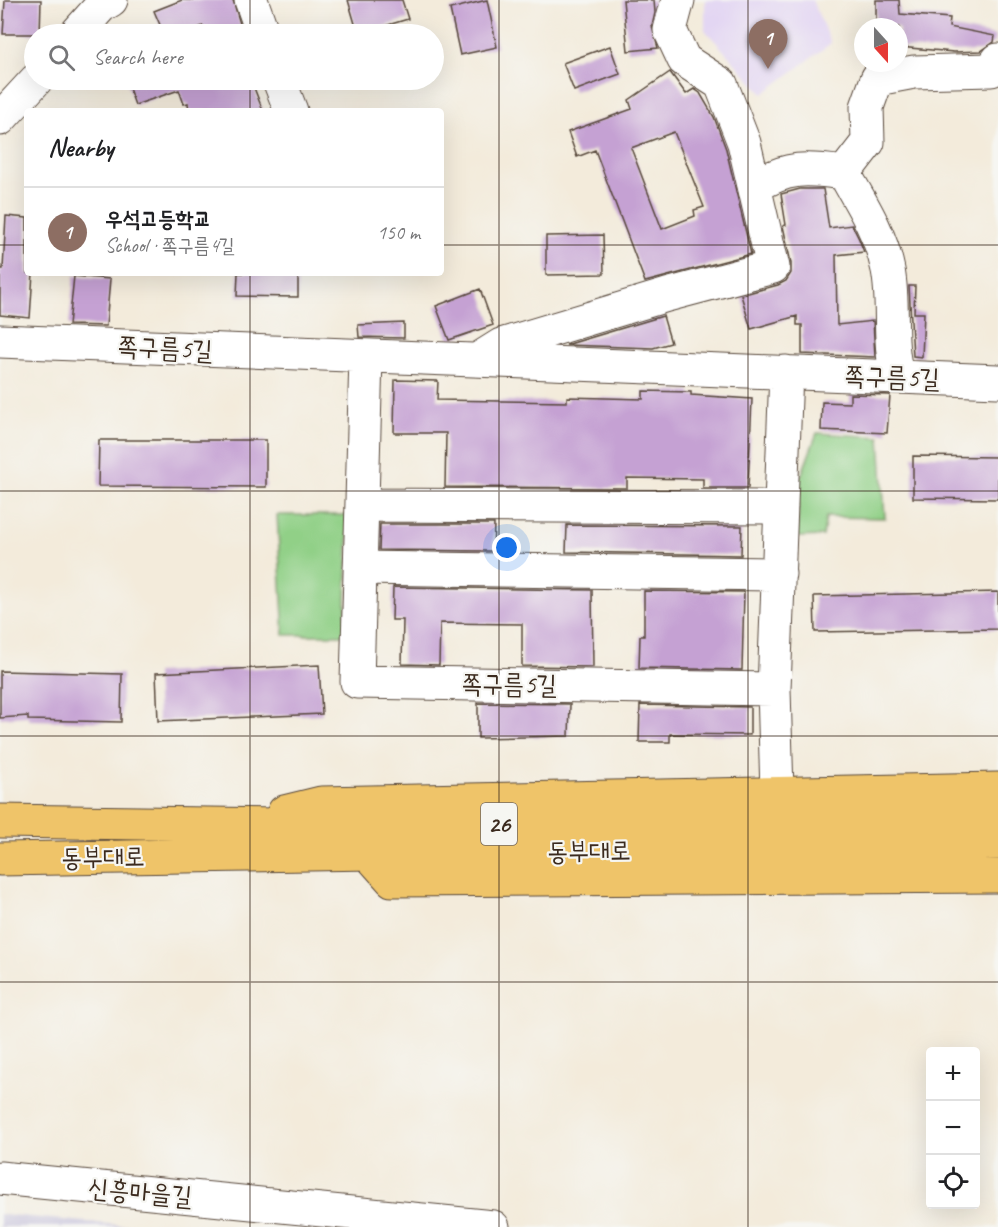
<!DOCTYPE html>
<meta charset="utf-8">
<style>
:root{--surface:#fff;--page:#f6f6f6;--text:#202124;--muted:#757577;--line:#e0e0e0;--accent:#7c3aed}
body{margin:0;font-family:Caveat,"Poor Story",sans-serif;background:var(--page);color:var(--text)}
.controls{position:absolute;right:18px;bottom:18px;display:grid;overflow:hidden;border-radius:6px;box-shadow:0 6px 24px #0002}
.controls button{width:54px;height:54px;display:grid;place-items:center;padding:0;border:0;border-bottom:2px solid var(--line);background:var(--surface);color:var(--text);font:30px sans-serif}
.compass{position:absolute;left:854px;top:18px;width:54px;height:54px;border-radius:50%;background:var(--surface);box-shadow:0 6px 24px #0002;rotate:159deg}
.you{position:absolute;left:507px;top:548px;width:21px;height:21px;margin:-15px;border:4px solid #fff;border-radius:50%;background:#1a73e8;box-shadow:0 0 0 9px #1a73e833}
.badge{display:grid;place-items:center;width:39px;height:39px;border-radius:50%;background:var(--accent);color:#fff;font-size:20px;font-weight:700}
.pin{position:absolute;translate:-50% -50px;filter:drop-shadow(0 2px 3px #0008)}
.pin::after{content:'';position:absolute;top:32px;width:21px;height:18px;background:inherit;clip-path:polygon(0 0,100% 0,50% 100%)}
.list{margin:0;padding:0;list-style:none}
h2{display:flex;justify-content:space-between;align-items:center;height:78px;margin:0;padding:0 24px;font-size:26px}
h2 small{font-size:20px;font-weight:400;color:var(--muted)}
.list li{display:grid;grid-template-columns:39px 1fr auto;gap:18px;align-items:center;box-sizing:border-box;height:90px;padding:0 24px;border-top:2px solid var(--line)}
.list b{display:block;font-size:22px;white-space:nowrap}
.list p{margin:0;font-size:20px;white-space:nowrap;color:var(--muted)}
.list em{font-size:20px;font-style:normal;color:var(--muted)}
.icon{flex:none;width:33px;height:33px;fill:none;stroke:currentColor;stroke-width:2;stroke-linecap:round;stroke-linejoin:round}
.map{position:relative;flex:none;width:998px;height:1227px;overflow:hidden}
.search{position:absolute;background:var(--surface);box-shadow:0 6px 24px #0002;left:24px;top:24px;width:420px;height:66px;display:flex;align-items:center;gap:15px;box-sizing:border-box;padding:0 21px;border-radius:33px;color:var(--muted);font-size:22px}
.panel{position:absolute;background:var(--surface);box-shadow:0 6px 24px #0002;left:24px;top:108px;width:420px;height:168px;border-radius:6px}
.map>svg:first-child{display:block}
.built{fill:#e2d4f3}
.industrial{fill:#c5c0da}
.green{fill:#91d087;stroke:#667d52;stroke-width:1.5}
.building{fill:#c5a1d3;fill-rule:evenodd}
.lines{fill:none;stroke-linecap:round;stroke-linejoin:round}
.minor-casing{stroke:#57473a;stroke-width:35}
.major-casing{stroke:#57473a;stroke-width:35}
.minor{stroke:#fff;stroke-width:33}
.major{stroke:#efc469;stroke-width:33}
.grid{fill:none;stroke:#3b2a1e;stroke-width:1.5;stroke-opacity:0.55}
.labels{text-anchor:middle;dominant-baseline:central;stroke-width:4.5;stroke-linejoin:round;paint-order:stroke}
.shield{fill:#f6f6f2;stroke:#73675e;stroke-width:1.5}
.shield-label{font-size:24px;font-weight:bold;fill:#3b2a1e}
.street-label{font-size:26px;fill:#3b2a1e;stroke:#f6f6f2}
</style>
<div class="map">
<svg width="998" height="1227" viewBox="0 0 998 1227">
<rect width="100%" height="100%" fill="#f6f6f2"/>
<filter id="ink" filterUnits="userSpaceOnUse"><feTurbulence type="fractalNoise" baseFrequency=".0167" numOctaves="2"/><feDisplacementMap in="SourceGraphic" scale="12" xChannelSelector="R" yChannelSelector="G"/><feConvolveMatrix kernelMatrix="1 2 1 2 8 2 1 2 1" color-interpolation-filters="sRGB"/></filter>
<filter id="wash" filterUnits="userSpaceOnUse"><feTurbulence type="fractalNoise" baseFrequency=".008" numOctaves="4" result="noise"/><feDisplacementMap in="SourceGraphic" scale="24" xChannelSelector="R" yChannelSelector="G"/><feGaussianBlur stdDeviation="1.35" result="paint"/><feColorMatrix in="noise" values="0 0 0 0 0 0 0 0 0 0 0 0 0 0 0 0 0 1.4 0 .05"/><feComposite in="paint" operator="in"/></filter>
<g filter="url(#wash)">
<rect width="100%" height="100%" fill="#f3ebdb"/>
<!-- built -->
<path class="built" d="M 705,0 L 812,0 L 831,43 L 763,94 L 705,30 Z"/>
<!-- industrial -->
<path class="industrial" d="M 0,1214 L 139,1227 L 0,1227 Z"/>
<!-- green -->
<path class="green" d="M 817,433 L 880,437 L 885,518 L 826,517 L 823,536 L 798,537 L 798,484 Z
M 277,515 L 349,515 L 345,635 L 284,635 Z"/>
<g id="blocks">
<!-- building -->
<path class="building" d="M 5,0 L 41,0 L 40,34 L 3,34 Z
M 182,0 L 233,0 L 243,34 L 207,34 L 203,26 L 182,34 L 164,34 L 154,11 Z
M 348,0 L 402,0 L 408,19 L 358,34 Z
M 487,0 L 497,47 L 460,55 L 450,9 Z
M 623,0 L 654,0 L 655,13 L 652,26 L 658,48 L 628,51 Z
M 876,0 L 899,0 L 900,14 L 950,18 L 949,27 L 995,36 L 994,42 L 981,51 L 954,52 L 899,47 L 899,27 L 876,27 Z
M 610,46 L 620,74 L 574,91 L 563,63 Z
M 670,72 L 686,94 L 694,89 L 700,93 L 714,117 L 726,149 L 751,254 L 645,282 L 595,150 L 577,157 L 568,132 L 632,109 L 629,100 ZM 674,132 L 704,207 L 694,210 L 695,216 L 662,229 L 631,148 Z
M 126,80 L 251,80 L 263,111 L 189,111 L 188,103 L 184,104 L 179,90 L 135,105 Z
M 800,189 L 823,189 L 829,228 L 852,225 L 859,239 L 864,252 L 836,255 L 837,325 L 873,321 L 875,357 L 802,354 L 802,325 L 797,325 L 797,316 L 751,329 L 741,295 L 778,285 L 786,281 L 791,273 L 791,263 L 783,226 L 786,225 L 781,194 Z
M 6,216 L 27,218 L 27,273 L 33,273 L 30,318 L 0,315 L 0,269 L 3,269 Z
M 603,235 L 604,274 L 546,275 L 546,236 Z
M 238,273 L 298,273 L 298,297 L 237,296 Z
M 74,276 L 110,279 L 106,326 L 69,325 Z
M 909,286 L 915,286 L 914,313 L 924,313 L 922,357 L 913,356 Z
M 480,289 L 493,325 L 449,340 L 436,306 Z
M 663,316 L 671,343 L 653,348 L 566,345 Z
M 404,323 L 404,338 L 359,337 L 358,325 Z
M 395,380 L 438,381 L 437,400 L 567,402 L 567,397 L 643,399 L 643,391 L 691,392 L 691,395 L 752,399 L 748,488 L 703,488 L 703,479 L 627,478 L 627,488 L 445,487 L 446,433 L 394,433 Z
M 850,394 L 890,395 L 887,433 L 821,430 L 822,402 L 850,403 Z
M 99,440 L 266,440 L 266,487 L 98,486 Z
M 913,456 L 998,457 L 998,499 L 913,498 Z
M 380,524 L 494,524 L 493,551 L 379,550 Z
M 567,525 L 742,526 L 741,555 L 566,552 Z
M 393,587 L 592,590 L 593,667 L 522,666 L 522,624 L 440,623 L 439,665 L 402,664 L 403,620 L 392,620 Z
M 644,591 L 744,592 L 742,670 L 639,668 L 640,636 L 644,636 Z
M 998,592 L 998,629 L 815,632 L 814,596 Z
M 319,665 L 322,714 L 158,721 L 156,673 Z
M 0,671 L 122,674 L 121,722 L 28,720 L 28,716 L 0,718 Z
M 478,703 L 570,704 L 569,736 L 478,738 Z
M 640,705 L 750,707 L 750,735 L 670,734 L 670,742 L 639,742 Z"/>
</g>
</g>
<g filter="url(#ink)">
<use href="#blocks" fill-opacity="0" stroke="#57473a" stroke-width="1.5"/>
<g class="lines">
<!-- minor casing -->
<g class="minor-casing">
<path id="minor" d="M 251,0 L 263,34
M 76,34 L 101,6 L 111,0
M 279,80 L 291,111
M 0,119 L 36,80
M 844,173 C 862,205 881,234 888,270 C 895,306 887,342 898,377
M 755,187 C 786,166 808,168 844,173 L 868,142 L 867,107 L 877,79 L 914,72 L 991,70 L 998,60
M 0,341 L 998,381
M 366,357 L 357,682 L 774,689
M 477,360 L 501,345 L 667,295 L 773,267 L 744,143 L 721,84 L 684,60 L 670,30 L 678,0
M 362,505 L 781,507
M 360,568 L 779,574
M 777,793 L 774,689 L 786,372
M 0,1178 L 493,1227"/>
</g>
<!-- major casing -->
<g class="major-casing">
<path id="major" d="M 284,812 L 321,803 L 998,789
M 0,821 L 341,826 L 998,818
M 368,853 L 392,880 L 998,876
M 0,859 L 998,843"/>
</g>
<!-- minor -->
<use href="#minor" class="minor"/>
<!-- major -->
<use href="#major" class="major"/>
</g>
</g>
<!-- grid -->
<path class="grid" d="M 250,0 L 250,34M 499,0 L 499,1227M 748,0 L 748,1227M 250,80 L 250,111M 0,245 L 27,245M 441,245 L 998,245M 250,273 L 250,1227M 0,491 L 998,491M 0,736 L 998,736M 0,982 L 998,982"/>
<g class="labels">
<!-- shield labels -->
<rect class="shield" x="481" y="803" width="36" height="42" rx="4.5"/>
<g class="shield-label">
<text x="499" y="824">26</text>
</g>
<!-- street labels -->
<g class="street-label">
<text transform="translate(165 348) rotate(3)">쪽구름5길</text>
<text transform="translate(892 377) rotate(2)">쪽구름5길</text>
<text transform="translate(509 684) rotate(1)">쪽구름5길</text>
<text transform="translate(589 851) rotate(-1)">동부대로</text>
<text transform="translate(103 857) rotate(-1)">동부대로</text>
<text transform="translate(140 1192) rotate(5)">신흥마을길</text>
</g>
</g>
</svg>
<div class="controls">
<button>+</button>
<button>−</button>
<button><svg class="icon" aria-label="locate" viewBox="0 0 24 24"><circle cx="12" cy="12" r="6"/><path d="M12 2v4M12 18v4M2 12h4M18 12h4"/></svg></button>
</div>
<svg class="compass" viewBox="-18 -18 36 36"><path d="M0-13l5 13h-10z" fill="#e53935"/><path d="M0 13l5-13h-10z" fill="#757577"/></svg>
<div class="you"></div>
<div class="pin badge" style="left:768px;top:69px;background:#8d6e63">1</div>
<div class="search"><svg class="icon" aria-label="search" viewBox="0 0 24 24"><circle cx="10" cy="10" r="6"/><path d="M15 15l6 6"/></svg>Search here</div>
<section class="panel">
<h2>Nearby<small></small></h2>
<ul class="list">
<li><span class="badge" style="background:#8d6e63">1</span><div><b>우석고등학교</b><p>School · 쪽구름4길</p></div><em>150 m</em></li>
</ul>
</section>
</div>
